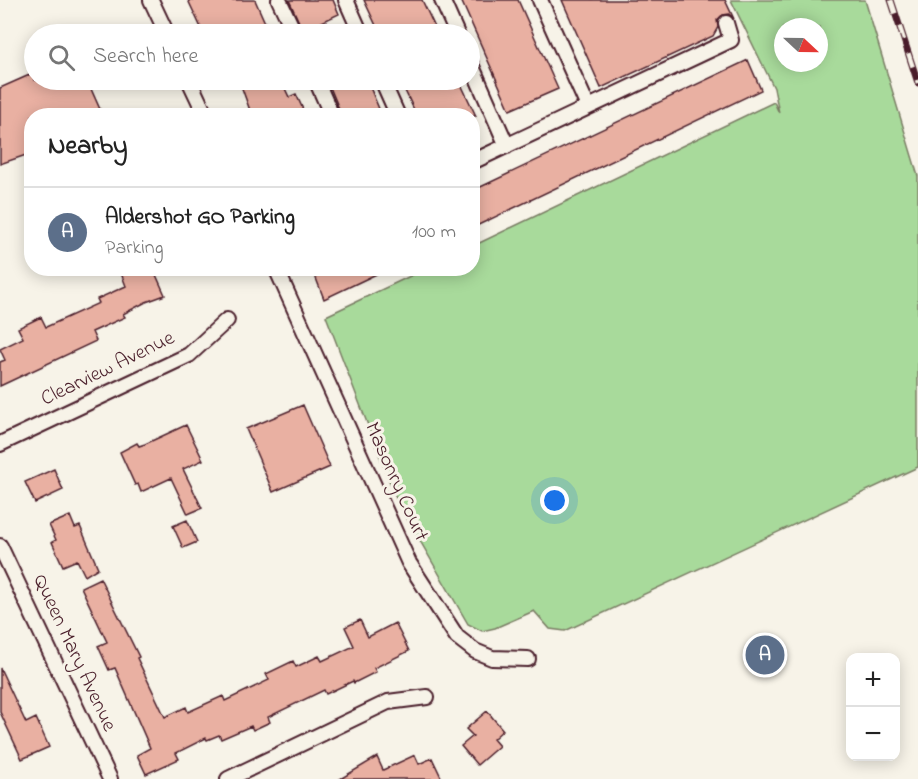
<!DOCTYPE html>
<meta charset="utf-8">
<style>
:root{--surface:#fff;--page:#f2f2f2;--text:#222;--muted:#767676;--line:#e0e0e0;--accent:#7c3aed}
body{margin:0;font-family:"Indie Flower",sans-serif;background:var(--page);color:var(--text)}
.controls{position:absolute;right:18px;bottom:18px;display:grid;overflow:hidden;border-radius:12px;box-shadow:0 3px 15px #0003}
.controls button{width:54px;height:54px;display:grid;place-items:center;padding:0;border:0;border-bottom:2px solid var(--line);background:var(--surface);color:var(--text);font:30px sans-serif}
.compass{position:absolute;left:774px;top:18px;width:54px;height:54px;border-radius:50%;background:var(--surface);box-shadow:0 3px 15px #0003;rotate:112deg}
.you{position:absolute;left:555px;top:501px;width:21px;height:21px;margin:-15px;border:4px solid #fff;border-radius:50%;background:#1a73e8;box-shadow:0 0 0 9px #1a73e833}
.badge{display:grid;place-items:center;width:39px;height:39px;border-radius:50%;background:var(--accent);color:#fff;font-size:20px;font-weight:700}
.pin{position:absolute;translate:-50% -50%;border:3px solid #fff;box-shadow:0 2px 6px #0006}
.list{margin:0;padding:0;list-style:none}
h2{display:flex;justify-content:space-between;align-items:center;height:78px;margin:0;padding:0 24px;font-size:26px}
h2 small{font-size:20px;font-weight:400;color:var(--muted)}
.list li{display:grid;grid-template-columns:39px 1fr auto;gap:18px;align-items:center;box-sizing:border-box;height:90px;padding:0 24px;border-top:2px solid var(--line)}
.list b{display:block;font-size:22px;white-space:nowrap}
.list p{margin:0;font-size:20px;white-space:nowrap;color:var(--muted)}
.list em{font-size:20px;font-style:normal;color:var(--muted)}
.icon{flex:none;width:33px;height:33px;fill:none;stroke:currentColor;stroke-width:2;stroke-linecap:round;stroke-linejoin:round}
.map{position:relative;flex:none;width:918px;height:779px;overflow:hidden}
.search{position:absolute;background:var(--surface);box-shadow:0 3px 15px #0003;left:24px;top:24px;width:456px;height:66px;display:flex;align-items:center;gap:15px;box-sizing:border-box;padding:0 21px;border-radius:33px;color:var(--muted);font-size:22px}
.panel{position:absolute;background:var(--surface);box-shadow:0 3px 15px #0003;left:24px;top:108px;width:456px;height:168px;border-radius:24px}
.map>svg:first-child{display:block}
.green{fill:#a8da9b;stroke:#797c63;stroke-width:1.5;fill-rule:evenodd}
.building{fill:#e9b0a2;stroke:#4a1f2b;stroke-width:1.5}
.lines{fill:none;stroke-linecap:round;stroke-linejoin:round}
.minor-casing{stroke:#4a1f2b;stroke-width:18}
.minor{stroke:#f7f3e8;stroke-width:14}
.rail-casing{stroke:#4a1f2b;stroke-width:7}
.rail{stroke:#f7f3e8;stroke-width:4.5;stroke-dasharray:14;stroke-linecap:butt}
.labels{text-anchor:middle;dominant-baseline:central;stroke-width:6;stroke-linejoin:round;paint-order:stroke}
.street-label{font-size:21px;fill:#4a1f2b;stroke:#f7f3e8}
</style>
<div class="map">
<svg width="918" height="779" viewBox="0 0 918 779">
<rect width="100%" height="100%" fill="#f7f3e8"/>
<filter id="ink" filterUnits="userSpaceOnUse"><feTurbulence type="fractalNoise" baseFrequency=".0167" numOctaves="2"/><feDisplacementMap in="SourceGraphic" scale="12" xChannelSelector="R" yChannelSelector="G"/><feConvolveMatrix kernelMatrix="1 2 1 2 8 2 1 2 1" color-interpolation-filters="sRGB"/></filter>
<g filter="url(#ink)">
<!-- green -->
<path class="green" d="M 731,0 L 865,0 L 918,176 L 918,467 L 565,631 L 550,629 L 534,611 L 495,628 L 482,631 L 468,624 L 397,501 L 326,316 L 425,269 L 472,268 L 473,246 L 774,102 L 779,113 L 774,88 ZM 783,27 L 819,27 L 819,63 L 783,63 Z"/>
<!-- building -->
<path class="building" d="M 188,0 L 255,0 L 270,34 L 204,34 Z
M 289,0 L 333,0 L 339,14 L 303,31 Z
M 364,0 L 422,0 L 438,34 L 380,34 Z
M 461,0 L 518,0 L 558,89 L 510,110 Z
M 562,0 L 725,0 L 734,19 L 729,14 L 723,15 L 717,20 L 718,27 L 713,36 L 601,88 Z
M 748,60 L 761,90 L 472,228 L 472,191 Z
M 34,73 L 34,80 L 87,80 L 103,116 L 32,116 L 32,153 L 0,164 L 0,88 Z
M 239,80 L 281,80 L 289,97 L 296,94 L 306,116 L 252,116 Z
M 327,80 L 367,80 L 382,116 L 342,116 Z
M 400,80 L 459,80 L 476,116 L 417,116 Z
M 119,268 L 153,268 L 165,295 L 146,302 L 123,314 L 125,317 L 92,332 L 96,341 L 0,386 L 0,362 L 5,360 L 0,349 L 23,338 L 18,328 L 41,317 L 46,327 L 99,303 L 97,299 L 126,286 Z
M 312,268 L 389,268 L 324,299 Z
M 303,405 L 330,467 L 273,492 L 246,429 Z
M 186,425 L 203,460 L 183,469 L 202,508 L 188,514 L 171,478 L 141,492 L 138,484 L 135,485 L 120,452 L 137,443 L 139,446 L 145,444 Z
M 54,469 L 63,490 L 35,503 L 25,482 Z
M 70,516 L 75,528 L 80,526 L 98,568 L 85,576 L 77,560 L 63,566 L 52,542 L 56,540 L 49,525 Z
M 187,520 L 197,542 L 183,548 L 173,526 Z
M 100,578 L 139,657 L 137,658 L 165,717 L 186,707 L 188,712 L 223,696 L 225,701 L 269,680 L 266,674 L 293,661 L 296,667 L 319,656 L 322,661 L 354,646 L 345,627 L 360,620 L 368,637 L 395,623 L 409,651 L 374,668 L 376,672 L 354,683 L 353,681 L 326,694 L 324,690 L 268,717 L 270,722 L 253,730 L 251,726 L 221,739 L 219,735 L 207,740 L 206,738 L 176,753 L 179,759 L 146,774 L 137,755 L 150,748 L 115,668 L 109,670 L 98,646 L 107,642 L 81,587 Z
M 0,668 L 26,723 L 36,718 L 49,747 L 22,759 L 0,712 Z
M 487,711 L 503,730 L 493,739 L 499,746 L 477,765 L 461,746 L 473,736 L 466,729 Z
M 415,755 L 419,764 L 432,758 L 442,779 L 340,779 L 377,757 L 383,770 Z"/>
<g class="lines">
<!-- minor casing -->
<g class="minor-casing">
<path id="minor" d="M 151,0 L 167,34
M 279,0 L 295,34
M 346,0 L 361,34
M 442,0 L 457,34
M 540,0 L 588,107
M 470,62 L 507,146
M 189,80 L 206,116
M 316,80 L 332,116
M 382,80 L 398,116
M 472,162 L 731,40 L 726,23
M 276,268 L 409,563 L 457,637 L 475,651 L 492,658 L 528,659
M 0,444 L 189,355 L 227,320
M 0,546 L 110,779
M 228,779 L 388,702 L 427,697"/>
</g>
<!-- minor -->
<use href="#minor" class="minor"/>
<!-- rail casing -->
<g class="rail-casing">
<path id="rail" d="M 891,0 L 918,83"/>
</g>
<!-- rail -->
<use href="#rail" class="rail"/>
</g>
</g>
<g class="labels">
<!-- street labels -->
<g class="street-label">
<text transform="translate(108 369) rotate(-26)">Clearview Avenue</text>
<text transform="translate(396 482) rotate(66)">Masonry Court</text>
<text transform="translate(74 653) rotate(65)">Queen Mary Avenue</text>
</g>
</g>
</svg>
<div class="controls">
<button>+</button>
<button>−</button>
</div>
<svg class="compass" viewBox="-18 -18 36 36"><path d="M0-13l5 13h-10z" fill="#e53935"/><path d="M0 13l5-13h-10z" fill="#767676"/></svg>
<div class="you"></div>
<div class="pin badge" style="left:765px;top:655px;background:#5c6f8a">A</div>
<div class="search"><svg class="icon" aria-label="search" viewBox="0 0 24 24"><circle cx="10" cy="10" r="6"/><path d="M15 15l6 6"/></svg>Search here</div>
<section class="panel">
<h2>Nearby<small></small></h2>
<ul class="list">
<li><span class="badge" style="background:#5c6f8a">A</span><div><b>Aldershot GO Parking</b><p>Parking</p></div><em>100 m</em></li>
</ul>
</section>
</div>
